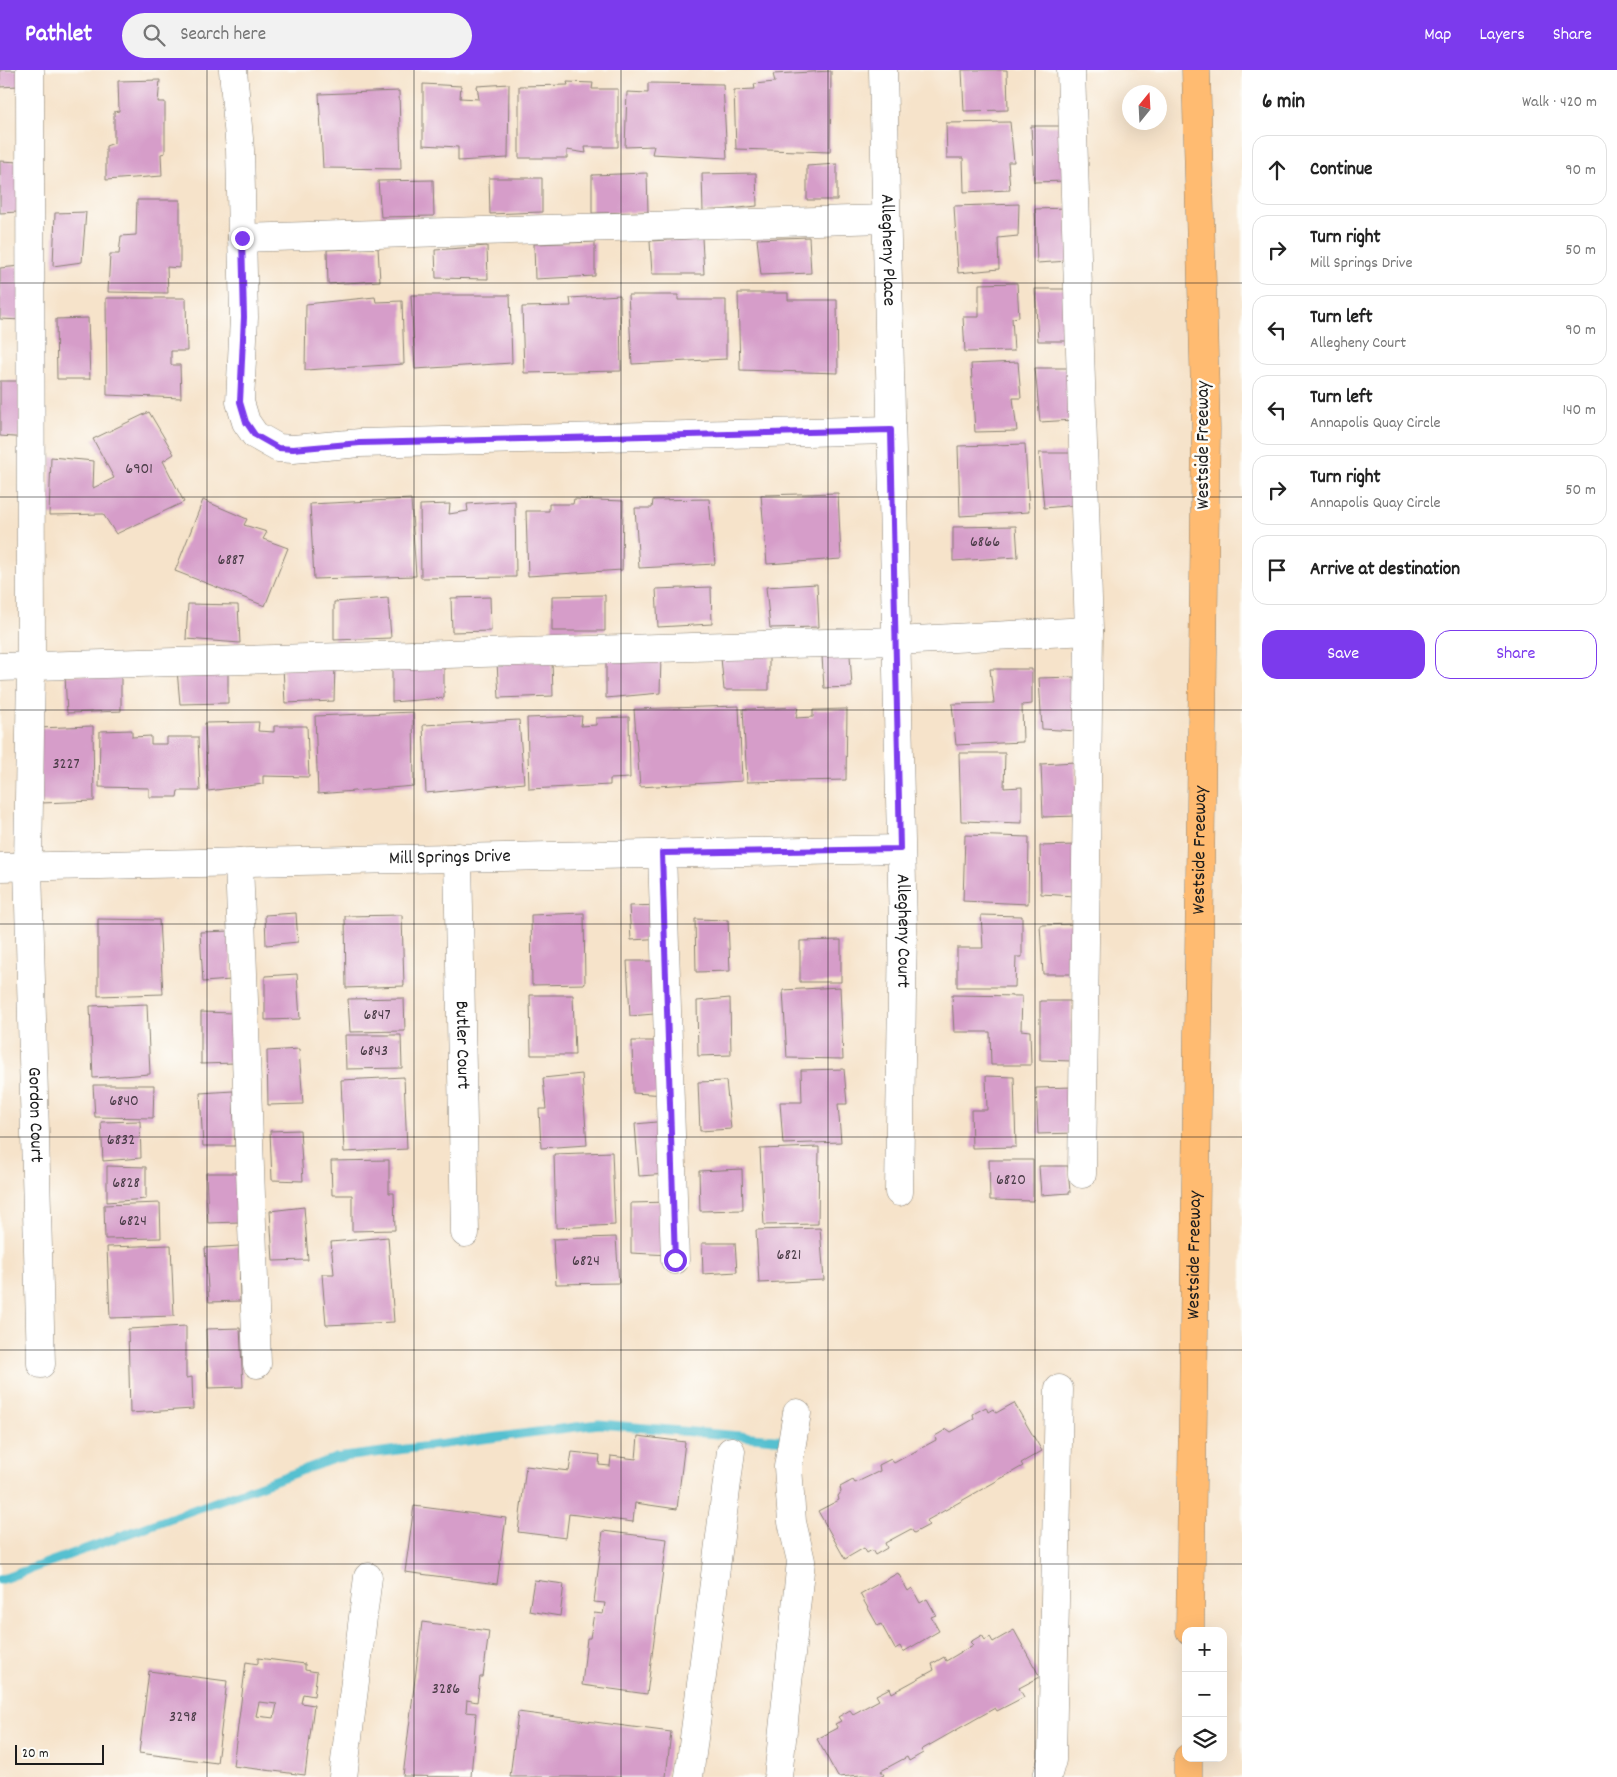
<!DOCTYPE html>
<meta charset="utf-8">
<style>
:root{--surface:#fff;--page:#f2f2f2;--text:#222;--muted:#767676;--line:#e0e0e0;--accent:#7c3aed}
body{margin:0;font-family:Dekko,sans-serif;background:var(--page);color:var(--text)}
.controls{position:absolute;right:15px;bottom:15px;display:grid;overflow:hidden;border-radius:10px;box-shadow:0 5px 20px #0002}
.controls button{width:45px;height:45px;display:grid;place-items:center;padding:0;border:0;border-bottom:1px solid var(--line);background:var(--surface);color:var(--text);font:25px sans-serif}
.compass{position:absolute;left:1122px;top:15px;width:45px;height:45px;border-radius:50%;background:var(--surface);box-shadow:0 5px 20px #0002;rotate:18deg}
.scale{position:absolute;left:15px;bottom:12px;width:89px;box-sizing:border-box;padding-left:5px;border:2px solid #1c1c1c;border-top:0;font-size:14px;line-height:18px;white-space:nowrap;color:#1c1c1c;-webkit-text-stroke:4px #fdfcf7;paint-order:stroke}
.stop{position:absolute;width:15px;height:15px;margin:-11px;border:4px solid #7c3aed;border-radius:50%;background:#fff}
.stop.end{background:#7c3aed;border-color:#fff;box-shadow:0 1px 5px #0008}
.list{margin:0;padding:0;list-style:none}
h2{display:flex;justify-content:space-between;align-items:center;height:65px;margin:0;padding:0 20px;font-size:21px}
h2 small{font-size:16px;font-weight:400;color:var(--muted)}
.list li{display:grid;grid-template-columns:32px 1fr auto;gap:15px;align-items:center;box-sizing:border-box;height:70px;margin:0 10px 10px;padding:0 10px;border:1px solid var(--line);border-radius:15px}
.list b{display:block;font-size:19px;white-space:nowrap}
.list p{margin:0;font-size:16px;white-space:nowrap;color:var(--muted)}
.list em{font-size:16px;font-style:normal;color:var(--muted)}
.actions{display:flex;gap:10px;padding:15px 20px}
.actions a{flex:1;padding:11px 0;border:1px solid var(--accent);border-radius:15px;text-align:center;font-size:18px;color:var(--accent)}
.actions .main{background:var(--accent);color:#fff}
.icon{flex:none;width:28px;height:28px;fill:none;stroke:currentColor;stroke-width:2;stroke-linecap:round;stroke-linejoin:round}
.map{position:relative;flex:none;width:1242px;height:1707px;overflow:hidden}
header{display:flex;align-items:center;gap:30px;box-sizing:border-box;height:70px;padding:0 25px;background:var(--accent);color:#fff}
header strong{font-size:24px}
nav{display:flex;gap:28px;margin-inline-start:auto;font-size:18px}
.search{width:350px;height:45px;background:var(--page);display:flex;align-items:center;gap:12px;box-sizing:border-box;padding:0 18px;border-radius:28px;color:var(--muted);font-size:19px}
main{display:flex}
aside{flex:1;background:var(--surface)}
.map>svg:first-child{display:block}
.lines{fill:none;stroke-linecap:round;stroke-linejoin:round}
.stream{stroke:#55c0d0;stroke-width:9}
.building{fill:#d69dc9;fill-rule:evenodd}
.minor-casing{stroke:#898073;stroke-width:29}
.highway-casing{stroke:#898073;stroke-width:29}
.minor{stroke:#fff;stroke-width:28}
.highway{stroke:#ffbb71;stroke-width:28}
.route{stroke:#7c3aed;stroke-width:6}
.grid{fill:none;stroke:#1c1c1c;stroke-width:1;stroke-opacity:0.55}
.labels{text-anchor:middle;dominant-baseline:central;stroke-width:5;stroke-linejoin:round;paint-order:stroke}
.number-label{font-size:16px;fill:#4a3c47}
.street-label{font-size:19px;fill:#1c1c1c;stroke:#fdfcf7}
</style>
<header>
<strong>Pathlet</strong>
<div class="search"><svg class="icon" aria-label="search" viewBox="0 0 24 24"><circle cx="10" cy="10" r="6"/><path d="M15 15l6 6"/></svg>Search here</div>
<nav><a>Map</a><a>Layers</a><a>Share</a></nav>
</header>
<main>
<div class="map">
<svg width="1242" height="1707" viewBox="0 0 1242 1707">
<rect width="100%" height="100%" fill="#fdfcf7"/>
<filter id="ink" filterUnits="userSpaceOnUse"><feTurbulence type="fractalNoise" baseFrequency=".02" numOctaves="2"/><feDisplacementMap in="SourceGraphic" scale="10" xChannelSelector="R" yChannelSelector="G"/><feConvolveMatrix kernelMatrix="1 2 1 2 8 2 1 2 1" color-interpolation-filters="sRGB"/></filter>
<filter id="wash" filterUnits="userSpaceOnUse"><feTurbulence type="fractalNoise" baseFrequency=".0096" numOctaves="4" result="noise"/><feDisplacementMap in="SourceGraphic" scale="20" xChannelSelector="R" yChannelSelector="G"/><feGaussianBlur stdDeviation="1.12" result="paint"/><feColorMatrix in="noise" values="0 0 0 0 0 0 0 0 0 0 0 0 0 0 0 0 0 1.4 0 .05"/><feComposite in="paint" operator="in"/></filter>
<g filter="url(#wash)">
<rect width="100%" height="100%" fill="#f6e3ca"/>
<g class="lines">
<!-- stream -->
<path class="stream" d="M 0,1510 L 336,1388 L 599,1354 L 786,1370"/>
</g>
<g id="blocks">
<!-- building -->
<path class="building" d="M 0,0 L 18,0 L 18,16 L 0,17 Z
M 962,0 L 1007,0 L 1008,40 L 964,41 Z
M 831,1 L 830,82 L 736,79 L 734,20 L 755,19 L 754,14 L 775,12 L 773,4 Z
M 160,10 L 158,32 L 165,32 L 165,83 L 161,84 L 162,106 L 106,110 L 106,76 L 114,73 L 114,42 L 119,41 L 118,11 Z
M 567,12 L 593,13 L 592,19 L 618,19 L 618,77 L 585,77 L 586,83 L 567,80 L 567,88 L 519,88 L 519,16 L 568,15 Z
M 648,13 L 723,14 L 727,88 L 652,84 L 654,76 L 625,77 L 627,22 L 648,23 Z
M 423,14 L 461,16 L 460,28 L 479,29 L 477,16 L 509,14 L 508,88 L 458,91 L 458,77 L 423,75 Z
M 399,21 L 401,99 L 323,98 L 319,24 Z
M 1010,52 L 1014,92 L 1008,92 L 1010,120 L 964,122 L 963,88 L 947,88 L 946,53 Z
M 1031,56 L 1063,56 L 1066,111 L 1034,112 Z
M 0,91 L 20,92 L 18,142 L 0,143 Z
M 837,94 L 837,130 L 807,130 L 807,96 Z
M 647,103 L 648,142 L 592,143 L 592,105 Z
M 756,103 L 757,136 L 703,142 L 702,104 Z
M 489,108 L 542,108 L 542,142 L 490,144 Z
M 433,110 L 434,146 L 381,147 L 378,111 Z
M 137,130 L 180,130 L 180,198 L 167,197 L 168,223 L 108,222 L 110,184 L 119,184 L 121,166 L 136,165 Z
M 1019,134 L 1018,166 L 998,168 L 999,199 L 958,203 L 954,136 Z
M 1067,138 L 1069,191 L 1037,193 L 1035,139 Z
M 86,142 L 82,192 L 53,196 L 55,143 Z
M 809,167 L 811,203 L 761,205 L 757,169 Z
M 702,168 L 704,204 L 652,204 L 650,171 Z
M 595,172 L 595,206 L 535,209 L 534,174 Z
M 487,176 L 488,209 L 436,208 L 435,180 Z
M 378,178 L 380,211 L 328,214 L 327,180 Z
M 20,196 L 22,250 L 0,249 L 0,198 Z
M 1017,213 L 1019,247 L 1012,248 L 1014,281 L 965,282 L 963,247 L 979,247 L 979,214 Z
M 1035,219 L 1068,219 L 1069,271 L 1038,271 Z
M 738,223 L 788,223 L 788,230 L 837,230 L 838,303 L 740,300 Z
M 411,225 L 510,225 L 512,293 L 415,299 Z
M 620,225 L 621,301 L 524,303 L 522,237 L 571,236 L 570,228 Z
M 628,225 L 678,225 L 678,230 L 726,230 L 726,289 L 632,294 Z
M 375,227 L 376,232 L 402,231 L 404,294 L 305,300 L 306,234 Z
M 106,228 L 186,228 L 187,281 L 171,281 L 171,295 L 180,295 L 181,328 L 107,325 Z
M 88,248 L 90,309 L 57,309 L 56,249 Z
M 1018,292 L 1021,328 L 1013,328 L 1017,361 L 975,362 L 971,294 Z
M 1035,298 L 1071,298 L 1073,350 L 1040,352 Z
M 0,311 L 23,311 L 28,368 L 0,366 Z
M 149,342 L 174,384 L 163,391 L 184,432 L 116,464 L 103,444 L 49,445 L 51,387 L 94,391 L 93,418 L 114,408 L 93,369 Z
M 1025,374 L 1029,442 L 960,446 L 958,376 Z
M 1039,383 L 1073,383 L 1077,435 L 1044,438 Z
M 838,423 L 841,489 L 767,494 L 761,425 Z
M 411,429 L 416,506 L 314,509 L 310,434 Z
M 574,429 L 623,431 L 622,500 L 528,506 L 526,441 L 549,441 L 549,434 L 573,434 Z
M 709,429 L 715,494 L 639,498 L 635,438 L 652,438 L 653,430 Z
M 203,430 L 247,449 L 244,455 L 267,462 L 263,469 L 288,478 L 265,536 L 175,501 Z
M 515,431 L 516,507 L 421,508 L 420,435 L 450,434 L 449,444 L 468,441 L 467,434 Z
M 1016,456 L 1018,487 L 953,491 L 953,457 Z
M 817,514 L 819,557 L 770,558 L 766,517 Z
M 711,517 L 712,554 L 658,557 L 656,519 Z
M 605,525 L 605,561 L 552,561 L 552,526 Z
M 490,527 L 491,561 L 452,562 L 451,528 Z
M 388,528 L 391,568 L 334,570 L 334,532 Z
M 188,534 L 238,535 L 240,573 L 186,569 Z
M 850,585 L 852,617 L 824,618 L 822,586 Z
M 769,586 L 769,620 L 724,620 L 721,588 Z
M 661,587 L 660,623 L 606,628 L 606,590 Z
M 552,590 L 553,626 L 499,628 L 497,592 Z
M 444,592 L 444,628 L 392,632 L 392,598 Z
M 335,594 L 334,631 L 285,633 L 283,598 Z
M 228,598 L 228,633 L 180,634 L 177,600 Z
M 990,599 L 1032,599 L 1032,634 L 1022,635 L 1023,672 L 956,675 L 952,634 L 994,633 Z
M 121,604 L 121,641 L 67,643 L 65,606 Z
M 1074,607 L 1077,661 L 1042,659 L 1039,608 Z
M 739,636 L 742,711 L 640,717 L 634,639 Z
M 798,637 L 796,648 L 813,647 L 813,640 L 847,639 L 846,710 L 747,712 L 743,639 Z
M 413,642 L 414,716 L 318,724 L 315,646 Z
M 582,646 L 581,656 L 596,655 L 596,648 L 629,647 L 630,708 L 610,709 L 610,715 L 529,719 L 527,648 Z
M 519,650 L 524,713 L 426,723 L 423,655 Z
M 259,652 L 258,661 L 274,662 L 274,656 L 307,656 L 309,707 L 263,706 L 263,714 L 208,721 L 205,653 Z
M 93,656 L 94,731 L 41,733 L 37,658 Z
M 132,660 L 132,667 L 151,666 L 151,674 L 167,674 L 167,667 L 198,667 L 200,721 L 178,721 L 177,727 L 149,727 L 149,718 L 99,717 L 100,661 Z
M 959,683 L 1005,683 L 1004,718 L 1022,717 L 1022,753 L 961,751 Z
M 1075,692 L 1078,746 L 1043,747 L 1041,694 Z
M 965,765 L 1029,767 L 1028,834 L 963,831 Z
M 1075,775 L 1075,826 L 1041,824 L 1040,776 Z
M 662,835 L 664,868 L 631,870 L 629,836 Z
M 296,843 L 298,872 L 266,875 L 265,845 Z
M 584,843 L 585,914 L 532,915 L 531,845 Z
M 402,845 L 404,916 L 346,918 L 345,846 Z
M 981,845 L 1022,846 L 1022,887 L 1016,887 L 1015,917 L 957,917 L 957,878 L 983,878 Z
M 98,849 L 159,850 L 163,924 L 98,926 Z
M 695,849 L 728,850 L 730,901 L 696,902 Z
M 1074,854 L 1074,904 L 1043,904 L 1040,855 Z
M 231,861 L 231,910 L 203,912 L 200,862 Z
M 841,870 L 841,912 L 800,912 L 800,871 Z
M 627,891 L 663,891 L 666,943 L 630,946 Z
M 297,904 L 300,949 L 265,950 L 265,906 Z
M 840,917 L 843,989 L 787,988 L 783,920 Z
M 530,925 L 573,925 L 575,985 L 531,985 Z
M 952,925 L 1022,926 L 1021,960 L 1030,961 L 1031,995 L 991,995 L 990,962 L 954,962 Z
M 404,928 L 405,961 L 350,962 L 348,929 Z
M 730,928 L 731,985 L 698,986 L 697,931 Z
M 1040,931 L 1071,931 L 1072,991 L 1040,990 Z
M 147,934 L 150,1004 L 93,1008 L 90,936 Z
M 201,942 L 235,943 L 235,993 L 201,994 Z
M 345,965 L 401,965 L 402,998 L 346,999 Z
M 632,971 L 665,971 L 667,1025 L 633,1023 Z
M 299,979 L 303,1034 L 268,1035 L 267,981 Z
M 844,999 L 847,1034 L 838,1034 L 841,1072 L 783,1074 L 780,1032 L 802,1032 L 801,1000 Z
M 582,1004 L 587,1075 L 541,1078 L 539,1039 L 546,1039 L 543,1008 Z
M 986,1006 L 1014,1007 L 1016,1077 L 972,1078 L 971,1040 L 987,1040 Z
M 404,1007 L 407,1079 L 344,1082 L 341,1010 Z
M 726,1011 L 731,1059 L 700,1061 L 698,1012 Z
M 93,1015 L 154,1015 L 153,1048 L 95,1047 Z
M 1074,1017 L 1076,1063 L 1038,1064 L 1036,1018 Z
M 233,1021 L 235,1076 L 203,1076 L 200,1023 Z
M 140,1051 L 141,1088 L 103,1091 L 101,1052 Z
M 667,1051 L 668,1104 L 639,1106 L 635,1054 Z
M 300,1060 L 303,1111 L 272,1110 L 270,1061 Z
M 819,1077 L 818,1154 L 764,1155 L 760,1079 Z
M 612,1082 L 615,1155 L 556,1158 L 554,1084 Z
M 389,1090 L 389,1123 L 394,1123 L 395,1160 L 352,1161 L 352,1125 L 332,1125 L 331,1091 Z
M 989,1090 L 1033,1090 L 1033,1131 L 990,1130 Z
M 107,1096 L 146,1097 L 146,1129 L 107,1132 Z
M 1039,1096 L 1068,1096 L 1070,1123 L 1041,1125 Z
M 742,1099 L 743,1140 L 700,1141 L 699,1101 Z
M 206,1103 L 237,1103 L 239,1152 L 208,1153 Z
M 670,1132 L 670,1185 L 631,1183 L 631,1133 Z
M 160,1133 L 161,1168 L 105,1169 L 104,1135 Z
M 304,1137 L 308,1190 L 273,1191 L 270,1141 Z
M 820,1158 L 824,1210 L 759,1213 L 756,1160 Z
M 388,1167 L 394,1252 L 326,1255 L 322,1204 L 334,1204 L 331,1172 Z
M 616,1167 L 619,1213 L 556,1214 L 553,1169 Z
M 702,1173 L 735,1173 L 737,1202 L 703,1204 Z
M 171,1175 L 174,1246 L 110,1248 L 107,1177 Z
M 239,1176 L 240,1231 L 209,1232 L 205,1178 Z
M 186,1256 L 186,1308 L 192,1307 L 193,1339 L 130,1343 L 128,1259 Z
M 240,1258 L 243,1317 L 208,1318 L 206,1259 Z
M 1014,1333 L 1042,1381 L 1021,1393 L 1023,1396 L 926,1451 L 929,1455 L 914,1463 L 911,1459 L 885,1473 L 887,1478 L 875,1485 L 872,1480 L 867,1483 L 864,1478 L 845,1489 L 818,1441 L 839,1430 L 838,1426 L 841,1422 L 840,1417 L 853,1410 L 855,1413 L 880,1401 L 879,1395 L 891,1389 L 894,1393 L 936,1370 L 935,1366 L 947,1359 L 951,1362 L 974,1349 L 973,1344 L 986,1337 L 988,1342 L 993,1339 L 996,1343 Z
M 638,1366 L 685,1372 L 677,1439 L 635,1433 L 633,1452 L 569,1444 L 566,1468 L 518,1462 L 526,1396 L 569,1401 L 572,1382 L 600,1385 L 599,1395 L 610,1396 L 611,1386 L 636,1389 Z
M 414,1436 L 506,1448 L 497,1514 L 405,1502 Z
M 603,1461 L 667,1469 L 647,1624 L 582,1615 L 587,1568 L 590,1568 L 594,1543 L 603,1544 L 605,1533 L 594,1532 Z
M 898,1503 L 908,1521 L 912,1518 L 920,1533 L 927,1529 L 936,1545 L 931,1547 L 939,1561 L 903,1582 L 900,1576 L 895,1579 L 881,1554 L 878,1556 L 860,1524 Z
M 534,1510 L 564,1514 L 560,1546 L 529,1541 Z
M 422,1552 L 489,1561 L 483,1607 L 480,1607 L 477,1632 L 467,1630 L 466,1642 L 476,1643 L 471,1707 L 403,1706 Z
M 1014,1560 L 1040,1607 L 1019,1618 L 1024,1627 L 997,1641 L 995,1638 L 921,1680 L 923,1683 L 909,1691 L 907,1687 L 881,1701 L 884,1705 L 880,1707 L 862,1705 L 838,1707 L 817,1669 L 838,1658 L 835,1654 L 841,1651 L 838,1647 L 850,1640 L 853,1644 L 879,1630 L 876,1625 L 890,1618 L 892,1623 L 934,1600 L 932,1594 L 944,1587 L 946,1591 L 973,1575 L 970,1572 L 982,1565 L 985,1570 L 990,1567 L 993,1572 Z
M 258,1588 L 305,1594 L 305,1600 L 317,1602 L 314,1626 L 303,1624 L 301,1633 L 314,1635 L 305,1705 L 233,1696 L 246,1592 L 258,1594 ZM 259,1632 L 277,1634 L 274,1648 L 256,1646 Z
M 149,1601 L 227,1611 L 217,1693 L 139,1683 Z
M 518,1642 L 671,1662 L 666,1707 L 510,1707 Z"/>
</g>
</g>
<g filter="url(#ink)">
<use href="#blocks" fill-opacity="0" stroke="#898073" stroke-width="1"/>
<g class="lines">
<!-- minor casing -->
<g class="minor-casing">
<g id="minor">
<path id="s1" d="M 30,0 L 31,596 L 28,796 L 41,1294"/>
<path d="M 233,0 L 240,80 L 244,247 L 240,332 L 246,352 L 255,365 L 278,378 L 293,379 L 360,373 L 891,360"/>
<path id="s2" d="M 883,0 L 903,857 L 899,1122"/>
<path d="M 1071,0 L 1089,561 L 1082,1104"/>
<path d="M 242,168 L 886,149"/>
<path d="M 0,597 L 896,571 L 1089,561"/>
<path d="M 662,783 L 675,1190"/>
<path id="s3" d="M 458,787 L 465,1163"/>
<path d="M 239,792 L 257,1294"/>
<path id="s4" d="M 0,797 L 900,779"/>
<path d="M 343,1707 L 368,1507"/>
<path d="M 689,1707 L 731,1381"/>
<path d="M 778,1707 L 801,1491 L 792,1452 L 788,1397 L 797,1343"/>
<path d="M 1047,1707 L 1052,1690 L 1059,1319"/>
</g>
</g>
<!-- highway casing -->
<g class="highway-casing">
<g id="highway">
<path id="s5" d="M 1190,1561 L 1206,359 L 1196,0"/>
<path d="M 1188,1707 L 1188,1688"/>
</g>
</g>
<!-- minor -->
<use href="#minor" class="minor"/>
<!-- highway -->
<use href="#highway" class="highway"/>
</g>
</g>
<g class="lines" filter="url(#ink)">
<!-- route -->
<path class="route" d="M 242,168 L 244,247 L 240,332 L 246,352 L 255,365 L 278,378 L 293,379 L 360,373 L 891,360 L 900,779 L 662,783 L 675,1190"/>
</g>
<!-- grid -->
<path class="grid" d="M 207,0 L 207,1707M 414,0 L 414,1707M 621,0 L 621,1707M 828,0 L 828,1707M 1035,0 L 1035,1707M 0,213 L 1242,213M 0,427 L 1242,427M 0,640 L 1242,640M 0,854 L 1242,854M 0,1067 L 1242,1067M 0,1280 L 1242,1280M 0,1494 L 1242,1494"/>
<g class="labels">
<!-- number labels -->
<g class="number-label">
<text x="139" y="399">6901</text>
<text x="985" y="472">6866</text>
<text x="231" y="490">6887</text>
<text x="66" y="694">3227</text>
<text x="377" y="945">6847</text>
<text x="374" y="981">6843</text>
<text x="124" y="1031">6840</text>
<text x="121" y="1070">6832</text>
<text x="1011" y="1110">6820</text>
<text x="126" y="1113">6828</text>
<text x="133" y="1151">6824</text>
<text x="789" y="1185">6821</text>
<text x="586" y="1191">6824</text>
<text x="446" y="1619">3286</text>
<text x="183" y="1647">3298</text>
</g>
<!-- street labels -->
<g class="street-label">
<text stroke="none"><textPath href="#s2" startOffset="180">Allegheny Place</textPath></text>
<text transform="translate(1204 375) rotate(-90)">Westside Freeway</text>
<text stroke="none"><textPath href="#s5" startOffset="781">Westside Freeway</textPath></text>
<text stroke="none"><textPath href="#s4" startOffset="450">Mill Springs Drive</textPath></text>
<text stroke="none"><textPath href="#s2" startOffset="861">Allegheny Court</textPath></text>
<text stroke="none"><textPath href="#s3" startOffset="188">Butler Court</textPath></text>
<text stroke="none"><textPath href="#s1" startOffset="1045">Gordon Court</textPath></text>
<text stroke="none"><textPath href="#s5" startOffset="376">Westside Freeway</textPath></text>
</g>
</g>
</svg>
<div class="controls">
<button>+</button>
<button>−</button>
<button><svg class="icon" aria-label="layers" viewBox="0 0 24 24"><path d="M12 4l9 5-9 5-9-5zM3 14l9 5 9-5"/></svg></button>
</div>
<svg class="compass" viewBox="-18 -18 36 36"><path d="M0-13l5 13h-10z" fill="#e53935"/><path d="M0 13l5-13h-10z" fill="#767676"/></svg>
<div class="scale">20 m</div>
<div class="stop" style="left:675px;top:1190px"></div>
<div class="stop end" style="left:242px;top:168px"></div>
</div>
<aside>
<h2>6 min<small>Walk · 420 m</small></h2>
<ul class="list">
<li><svg class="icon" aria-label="ahead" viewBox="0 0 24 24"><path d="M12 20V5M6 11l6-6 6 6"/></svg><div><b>Continue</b></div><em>90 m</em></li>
<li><svg class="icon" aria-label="right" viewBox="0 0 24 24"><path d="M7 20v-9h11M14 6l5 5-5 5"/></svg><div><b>Turn right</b><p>Mill Springs Drive</p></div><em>50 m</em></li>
<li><svg class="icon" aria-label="left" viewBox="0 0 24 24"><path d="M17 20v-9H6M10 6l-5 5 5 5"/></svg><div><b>Turn left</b><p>Allegheny Court</p></div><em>90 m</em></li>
<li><svg class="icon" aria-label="left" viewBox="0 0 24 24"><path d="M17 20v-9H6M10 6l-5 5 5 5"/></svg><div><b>Turn left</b><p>Annapolis Quay Circle</p></div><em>140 m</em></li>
<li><svg class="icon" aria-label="right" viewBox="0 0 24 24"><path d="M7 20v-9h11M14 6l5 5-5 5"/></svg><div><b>Turn right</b><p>Annapolis Quay Circle</p></div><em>50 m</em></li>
<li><svg class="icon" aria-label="arrive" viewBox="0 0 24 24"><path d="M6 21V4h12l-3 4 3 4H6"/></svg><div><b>Arrive at destination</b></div></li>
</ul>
<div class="actions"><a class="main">Save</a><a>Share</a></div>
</aside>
</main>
